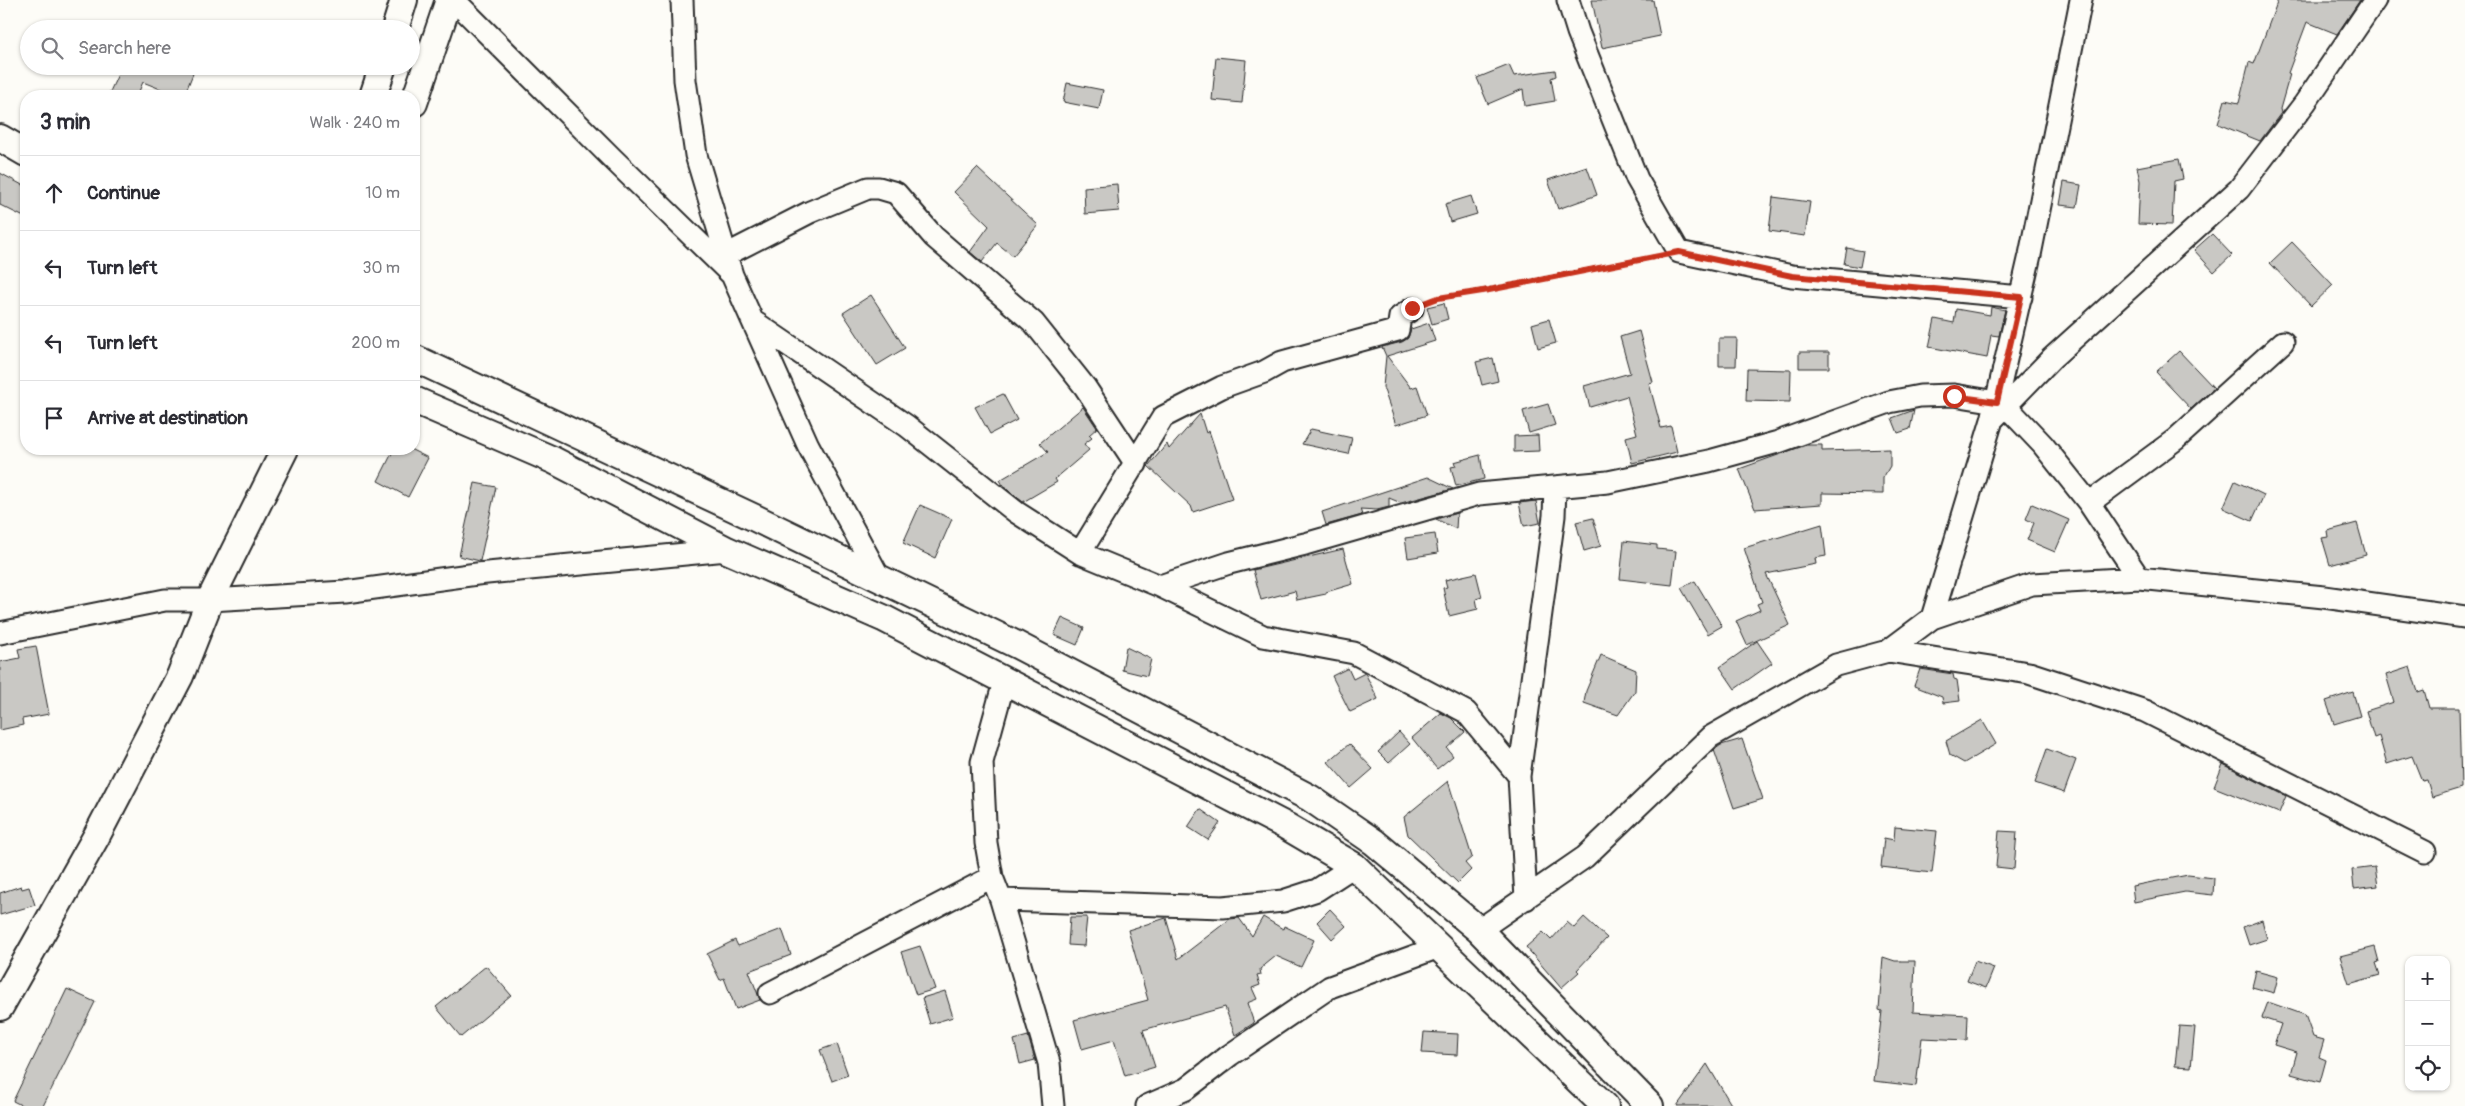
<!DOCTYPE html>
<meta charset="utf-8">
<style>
:root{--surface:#fff;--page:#f7f7f7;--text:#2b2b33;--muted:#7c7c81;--line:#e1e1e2}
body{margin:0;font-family:Pangolin,sans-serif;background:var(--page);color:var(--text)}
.controls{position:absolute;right:15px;bottom:15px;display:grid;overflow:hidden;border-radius:10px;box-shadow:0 1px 4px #0004}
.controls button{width:45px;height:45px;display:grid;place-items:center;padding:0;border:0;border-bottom:1px solid var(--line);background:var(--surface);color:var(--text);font:25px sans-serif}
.stop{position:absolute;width:15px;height:15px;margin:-11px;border:4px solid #c8321e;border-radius:50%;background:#fff}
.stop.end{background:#c8321e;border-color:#fff;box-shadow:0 1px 5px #0008}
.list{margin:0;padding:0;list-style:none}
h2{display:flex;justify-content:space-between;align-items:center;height:65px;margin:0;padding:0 20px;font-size:21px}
h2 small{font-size:16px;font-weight:400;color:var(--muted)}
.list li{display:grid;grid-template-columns:32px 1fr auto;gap:15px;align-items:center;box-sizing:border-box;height:75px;padding:0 20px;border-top:1px solid var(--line)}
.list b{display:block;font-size:19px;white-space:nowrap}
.list em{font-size:16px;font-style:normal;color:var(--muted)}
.icon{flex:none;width:28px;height:28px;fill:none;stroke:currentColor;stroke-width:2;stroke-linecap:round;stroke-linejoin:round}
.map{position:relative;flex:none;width:2465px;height:1106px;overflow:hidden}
.search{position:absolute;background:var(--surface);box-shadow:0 1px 4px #0004;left:20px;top:20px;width:400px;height:55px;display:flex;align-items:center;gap:12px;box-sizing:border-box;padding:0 18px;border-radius:28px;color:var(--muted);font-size:19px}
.panel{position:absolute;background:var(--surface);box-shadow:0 1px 4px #0004;left:20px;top:90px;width:400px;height:365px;border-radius:20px}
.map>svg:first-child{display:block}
.building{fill:#c9c8c4;stroke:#2b2b2b}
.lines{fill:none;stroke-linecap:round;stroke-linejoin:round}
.minor-casing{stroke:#2b2b2b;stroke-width:25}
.tertiary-casing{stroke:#2b2b2b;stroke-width:30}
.path{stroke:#2b2b2b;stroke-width:3;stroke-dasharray:1 4;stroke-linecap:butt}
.minor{stroke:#fdfcf7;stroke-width:21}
.tertiary{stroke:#fdfcf7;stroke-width:26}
.route{stroke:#c8321e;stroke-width:6}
</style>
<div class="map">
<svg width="2465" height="1106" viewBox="0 0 2465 1106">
<rect width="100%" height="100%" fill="#fdfcf7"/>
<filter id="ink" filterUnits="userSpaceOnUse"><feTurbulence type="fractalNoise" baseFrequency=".02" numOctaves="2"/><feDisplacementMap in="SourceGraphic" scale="10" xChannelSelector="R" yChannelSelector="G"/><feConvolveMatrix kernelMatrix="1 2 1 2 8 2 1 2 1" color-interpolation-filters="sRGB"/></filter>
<g filter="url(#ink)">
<!-- building -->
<path class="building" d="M 1592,0 L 1653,0 L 1660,36 L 1602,48 Z
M 2278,0 L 2360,0 L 2337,34 L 2307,22 L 2288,73 L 2290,74 L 2280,109 L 2281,113 L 2260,141 L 2218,124 L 2225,100 L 2239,103 L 2249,62 L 2254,64 Z
M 1216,57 L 1246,60 L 1242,103 L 1212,100 Z
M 1509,65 L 1514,76 L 1555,70 L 1556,76 L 1551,78 L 1555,101 L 1525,106 L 1523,89 L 1488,104 L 1477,78 Z
M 106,66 L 196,66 L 184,96 L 178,96 L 143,82 L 137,96 L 108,96 L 119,72 Z
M 1067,83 L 1103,90 L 1099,109 L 1063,102 Z
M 2179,159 L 2183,179 L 2174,181 L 2172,225 L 2138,224 L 2140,181 L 2137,167 Z
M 1587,167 L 1597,195 L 1558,209 L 1548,180 Z
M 977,168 L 1038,225 L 1013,256 L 997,243 L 982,262 L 970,252 L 989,226 L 954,192 Z
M 0,173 L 26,187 L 26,218 L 0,205 Z
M 2064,182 L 2081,185 L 2077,207 L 2060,205 Z
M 1117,184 L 1119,211 L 1085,214 L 1084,187 Z
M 1471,196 L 1477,214 L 1450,222 L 1445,204 Z
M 1773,197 L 1810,202 L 1805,236 L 1769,231 Z
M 2212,234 L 2232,255 L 2214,272 L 2194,250 Z
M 2292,242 L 2333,285 L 2311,306 L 2270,263 Z
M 1847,248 L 1863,251 L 1860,267 L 1844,264 Z
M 871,295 L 905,348 L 877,365 L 843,313 Z
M 1444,303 L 1448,319 L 1432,324 L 1427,307 Z
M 1991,307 L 2005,310 L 1999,336 L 1991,335 L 1987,358 L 1929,347 L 1935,319 L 1954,323 L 1956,309 L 1990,315 Z
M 1549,319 L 1556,343 L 1538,348 L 1532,324 Z
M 1429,323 L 1435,341 L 1387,356 L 1411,388 L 1417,386 L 1427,415 L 1396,425 L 1383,387 L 1386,356 L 1382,347 L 1402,342 L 1408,338 L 1411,329 Z
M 1639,331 L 1653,382 L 1649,383 L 1661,428 L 1671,426 L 1677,452 L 1632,463 L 1626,437 L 1637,434 L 1627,396 L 1590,407 L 1584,386 L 1630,373 L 1620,337 Z
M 1719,338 L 1737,338 L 1736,366 L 1719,366 Z
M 2179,351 L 2214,388 L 2191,409 L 2156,372 Z
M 1799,352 L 1829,352 L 1829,368 L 1799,368 Z
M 1493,358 L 1498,381 L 1482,385 L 1476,362 Z
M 1747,369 L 1791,370 L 1790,402 L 1746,401 Z
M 1003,394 L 1017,420 L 990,434 L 975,407 Z
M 1548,404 L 1555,425 L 1529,433 L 1523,411 Z
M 1083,407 L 1097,428 L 1089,435 L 1092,438 L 1084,444 L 1089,450 L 1055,479 L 1057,482 L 1023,502 L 1004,487 L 1000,480 L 1048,452 L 1040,443 Z
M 1914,410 L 1910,429 L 1898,433 L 1892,418 Z
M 1200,414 L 1206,433 L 1209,431 L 1232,499 L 1193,512 L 1191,506 L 1148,466 L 1167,444 L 1169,449 Z
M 1311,429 L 1352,438 L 1348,454 L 1302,444 Z
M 1538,435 L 1539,451 L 1514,452 L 1514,436 Z
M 1806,445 L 1822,445 L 1822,451 L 1890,449 L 1890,466 L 1883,478 L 1883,494 L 1822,493 L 1822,504 L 1755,509 L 1739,469 Z
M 394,449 L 410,449 L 428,458 L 408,497 L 378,481 Z
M 1480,455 L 1484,479 L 1456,486 L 1451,467 L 1456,466 L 1454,462 Z
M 1428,477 L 1453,489 L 1401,503 L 1389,498 L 1389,507 L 1377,510 L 1360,509 L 1362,515 L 1326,525 L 1322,512 Z
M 2235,481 L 2264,495 L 2252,521 L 2223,508 Z
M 475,483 L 496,487 L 480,561 L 459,556 Z
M 1536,501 L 1540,523 L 1524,526 L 1519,503 Z
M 2032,504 L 2069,520 L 2055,552 L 2027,540 L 2034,523 L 2026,519 Z
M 920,505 L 952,519 L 935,558 L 903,543 Z
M 1457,513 L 1456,529 L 1436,519 Z
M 1593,518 L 1601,546 L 1584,551 L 1576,522 Z
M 2357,523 L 2366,555 L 2330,565 L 2322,538 L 2328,537 L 2327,531 Z
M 1822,524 L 1826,556 L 1815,558 L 1816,564 L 1766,574 L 1790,625 L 1747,645 L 1736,621 L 1760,610 L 1757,604 L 1762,602 L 1744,548 Z
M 1435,534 L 1438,553 L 1408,558 L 1405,538 Z
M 1624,541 L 1657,545 L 1657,549 L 1676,551 L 1672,585 L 1620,579 Z
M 1343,549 L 1353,584 L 1326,592 L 1326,594 L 1297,600 L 1295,591 L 1261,600 L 1253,570 Z
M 1476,573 L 1482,597 L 1476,599 L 1478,609 L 1449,616 L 1443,588 L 1447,587 L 1445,580 Z
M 1695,581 L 1722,626 L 1708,634 L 1681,588 Z
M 1062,618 L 1084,628 L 1077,645 L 1054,635 Z
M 1757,641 L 1772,663 L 1735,689 L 1720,667 Z
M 36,646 L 49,714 L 22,719 L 23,725 L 0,730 L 0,662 L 20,658 L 18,649 Z
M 1126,647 L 1151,659 L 1147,676 L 1122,670 Z
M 1601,655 L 1636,670 L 1635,691 L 1618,715 L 1584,703 L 1586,691 Z
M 2410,667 L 2418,692 L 2424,690 L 2429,708 L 2459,708 L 2461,788 L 2432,797 L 2427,780 L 2422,781 L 2412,756 L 2387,764 L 2379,736 L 2374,738 L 2366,711 L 2394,702 L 2386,675 Z
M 1348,668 L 1353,679 L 1365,673 L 1378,699 L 1350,712 L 1332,676 Z
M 1920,669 L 1953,674 L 1954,679 L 1957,680 L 1960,701 L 1943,703 L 1942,697 L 1914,686 Z
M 2353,692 L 2360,716 L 2334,724 L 2326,701 Z
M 1441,713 L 1451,718 L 1465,732 L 1447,748 L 1453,756 L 1437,769 L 1412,738 Z
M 1982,720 L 1996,744 L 1964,763 L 1950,755 L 1946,741 Z
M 1399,732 L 1410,744 L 1389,763 L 1378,752 Z
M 1742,739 L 1763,799 L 1734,808 L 1714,750 L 1721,745 Z
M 1349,744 L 1373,769 L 1351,788 L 1328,762 Z
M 2047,749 L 2076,760 L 2064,793 L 2035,783 Z
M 2223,764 L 2286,796 L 2279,813 L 2214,787 Z
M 1448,781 L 1472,857 L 1465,863 L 1471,870 L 1458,883 L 1408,835 L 1404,817 Z
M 1200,809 L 1220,823 L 1208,840 L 1188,827 Z
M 1895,827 L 1937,831 L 1932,873 L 1881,867 L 1884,838 L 1894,840 Z
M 1999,831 L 2017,832 L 2014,869 L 1996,867 Z
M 2375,867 L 2378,886 L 2354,889 L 2352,870 Z
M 2188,875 L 2214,878 L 2213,895 L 2185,892 L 2134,902 L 2132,886 Z
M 21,886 L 22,889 L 29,887 L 35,905 L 0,915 L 0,893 Z
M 1330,909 L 1346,926 L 1332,939 L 1317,922 Z
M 1070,917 L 1087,917 L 1084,946 L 1068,945 Z
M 1263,917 L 1283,929 L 1284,926 L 1314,940 L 1301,967 L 1276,956 L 1260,969 L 1261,975 L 1257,976 L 1260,985 L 1252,988 L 1257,999 L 1247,1003 L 1254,1023 L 1235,1035 L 1225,1007 L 1143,1030 L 1155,1067 L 1125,1076 L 1114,1040 L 1082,1049 L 1074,1020 L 1148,1000 L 1128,930 L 1166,918 L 1178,959 L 1230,919 L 1239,918 L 1252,936 Z
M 1584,917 L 1607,938 L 1577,970 L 1579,972 L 1561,988 L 1526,947 L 1543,932 L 1551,940 L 1567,922 L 1574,928 Z
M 2262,920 L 2267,939 L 2249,945 L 2243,927 Z
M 782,929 L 791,955 L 749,971 L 760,1000 L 736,1009 L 724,978 L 720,980 L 707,954 L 735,940 L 738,946 Z
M 920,946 L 935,989 L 916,995 L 901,952 Z
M 2375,947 L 2379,962 L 2376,963 L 2380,975 L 2349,984 L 2340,956 Z
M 1883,957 L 1895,961 L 1915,961 L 1913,1012 L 1968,1015 L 1967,1040 L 1922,1038 L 1916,1086 L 1874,1081 L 1882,1011 L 1879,1010 Z
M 1975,961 L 1994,968 L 1986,988 L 1967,981 Z
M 486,966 L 511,995 L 461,1037 L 436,1007 Z
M 2256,971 L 2278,977 L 2274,993 L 2252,987 Z
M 67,989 L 95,1002 L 43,1106 L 23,1106 L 13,1101 Z
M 945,991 L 953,1017 L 930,1024 L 922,998 Z
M 2268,1002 L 2305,1015 L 2313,1037 L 2324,1040 L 2319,1057 L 2326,1060 L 2320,1082 L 2291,1074 L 2297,1052 L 2274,1045 L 2281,1024 L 2262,1018 Z
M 2179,1026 L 2195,1027 L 2191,1067 L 2175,1066 Z
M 1424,1032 L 1458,1034 L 1457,1055 L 1422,1053 Z
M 1028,1036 L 1035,1060 L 1020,1064 L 1014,1040 Z
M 837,1044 L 848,1075 L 832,1081 L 820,1050 Z
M 1707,1064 L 1732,1106 L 1677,1106 Z"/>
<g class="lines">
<!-- minor casing -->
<g class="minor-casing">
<path id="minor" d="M 454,0 L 613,159 L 730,273
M 682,0 L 685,80 L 696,155 L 732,275 L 808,445 L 880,579
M 1568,0 L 1578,32 L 1637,179 L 1679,252 L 1792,276 L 2021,297
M 726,255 L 810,212 L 868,188 L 879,188 L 896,193 L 934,237 L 1034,323 L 1085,387 L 1136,464
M 753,321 L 907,426 L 1016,512 L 1080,553 L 1160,586 L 1263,636 L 1354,653 L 1466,712 L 1519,776
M 2006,406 L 2043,445 L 2089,503 L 2139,578
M 1992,420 L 2052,358 L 2239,189 L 2305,103 L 2375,0
M 2089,503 L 2176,439 L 2283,342
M 1080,553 L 1163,417 L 1222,387 L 1264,372 L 1282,362 L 1398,330 L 1400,317 L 1412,309
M 1160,586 L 1229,563 L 1305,544 L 1479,494 L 1608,482 L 1709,461 L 1778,442 L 1889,402 L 1920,396 L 1954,395 L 1997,402
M 1932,618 L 1992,420 L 2030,255 L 2081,0
M 0,633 L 165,600 L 210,600 L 345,592 L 477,574 L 727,550
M 1888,651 L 2029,673 L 2145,711 L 2425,852
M 1004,682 L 982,762 L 986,843 L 992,877 L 1001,900 L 1049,1063 L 1053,1106
M 1526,899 L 1519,776 L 1554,516 L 1555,487
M 1001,900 L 1223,907 L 1283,901 L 1317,890 L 1354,866
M 1479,930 L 1585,857 L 1710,737 L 1836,665 L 1888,651 L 1932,618 L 2032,584 L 2139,578 L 2324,597 L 2465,617
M 770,993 L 992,877
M 1147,1106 L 1186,1089 L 1230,1055 L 1330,987 L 1439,947"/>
</g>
<!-- tertiary casing -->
<g class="tertiary-casing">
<path id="tertiary" d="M 395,29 L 404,0
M 373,96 L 383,66
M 414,103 L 449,0
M 0,138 L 26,153
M 414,358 L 755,518 L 1017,645 L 1310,798 L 1374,842 L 1479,930 L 1650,1106
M 414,400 L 553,460 L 727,550 L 883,618 L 1286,826 L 1354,866 L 1605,1106
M 0,1007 L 96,837 L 180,676 L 210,600 L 285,449"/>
</g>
<!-- path -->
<path class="path" d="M 1431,300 L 1657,256"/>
<!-- minor -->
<use href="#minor" class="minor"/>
<!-- tertiary -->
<use href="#tertiary" class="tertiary"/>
</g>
</g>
<g class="lines" filter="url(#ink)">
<!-- route -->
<path class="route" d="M 1412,308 L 1438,298 L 1489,290 L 1679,252 L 1792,276 L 2021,297 L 1997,402 L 1954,396"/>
</g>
</svg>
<div class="controls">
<button>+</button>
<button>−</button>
<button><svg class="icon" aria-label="locate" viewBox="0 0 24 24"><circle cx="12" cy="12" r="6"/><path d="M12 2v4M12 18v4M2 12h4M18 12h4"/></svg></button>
</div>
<div class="stop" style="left:1954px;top:396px"></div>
<div class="stop end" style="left:1412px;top:308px"></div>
<div class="search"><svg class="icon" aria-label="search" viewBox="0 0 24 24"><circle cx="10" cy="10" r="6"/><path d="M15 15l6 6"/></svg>Search here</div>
<section class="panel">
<h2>3 min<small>Walk · 240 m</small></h2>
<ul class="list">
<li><svg class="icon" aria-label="ahead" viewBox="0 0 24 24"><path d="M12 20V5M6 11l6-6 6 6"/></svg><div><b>Continue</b></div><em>10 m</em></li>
<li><svg class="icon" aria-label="left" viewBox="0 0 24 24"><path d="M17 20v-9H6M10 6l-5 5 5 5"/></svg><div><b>Turn left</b></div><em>30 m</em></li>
<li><svg class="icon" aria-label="left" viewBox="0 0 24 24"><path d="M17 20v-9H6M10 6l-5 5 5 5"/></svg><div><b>Turn left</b></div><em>200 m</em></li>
<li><svg class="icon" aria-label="arrive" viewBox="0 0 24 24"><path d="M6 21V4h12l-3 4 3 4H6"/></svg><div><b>Arrive at destination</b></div></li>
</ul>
</section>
</div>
